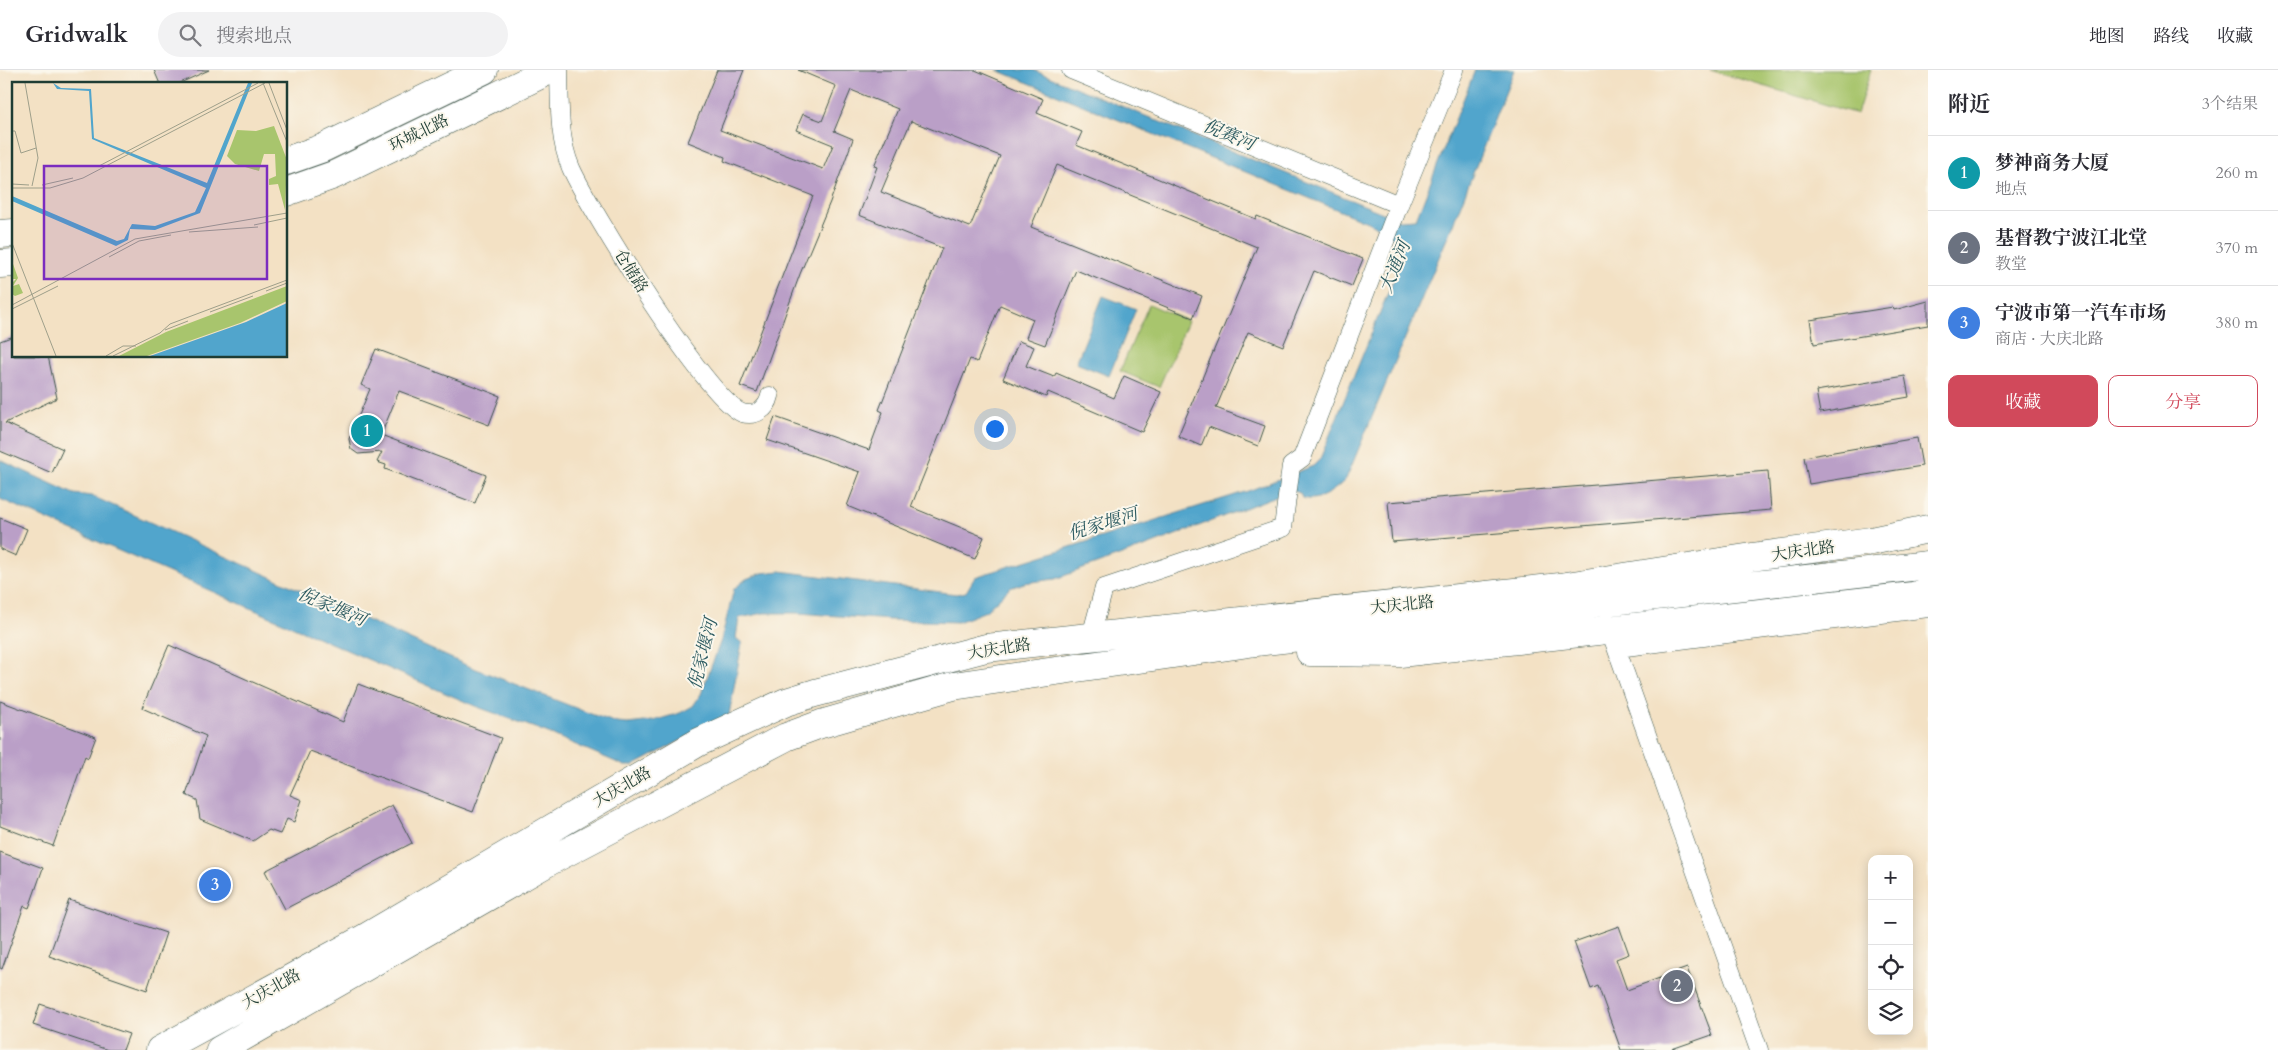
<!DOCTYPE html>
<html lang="zh">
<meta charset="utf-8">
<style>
:root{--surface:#fff;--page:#f2f2f3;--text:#2b2b33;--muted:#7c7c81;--line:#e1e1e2;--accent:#d1495b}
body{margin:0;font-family:Cardo,"Noto Serif SC",serif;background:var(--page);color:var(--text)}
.controls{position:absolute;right:15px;bottom:15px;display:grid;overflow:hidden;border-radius:10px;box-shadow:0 2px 12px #0003}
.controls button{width:45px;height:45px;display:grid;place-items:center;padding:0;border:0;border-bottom:1px solid var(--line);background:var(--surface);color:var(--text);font:25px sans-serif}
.you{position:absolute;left:994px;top:358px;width:18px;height:18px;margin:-12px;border:4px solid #fff;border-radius:50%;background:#1a73e8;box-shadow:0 0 0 8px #1a73e833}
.badge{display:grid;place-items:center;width:32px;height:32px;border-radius:50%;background:var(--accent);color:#fff;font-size:16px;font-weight:700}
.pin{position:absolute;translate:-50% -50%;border:2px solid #fff;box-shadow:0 1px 5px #0006}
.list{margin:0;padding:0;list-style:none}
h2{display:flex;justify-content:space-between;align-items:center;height:65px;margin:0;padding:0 20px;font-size:21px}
h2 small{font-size:16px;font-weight:400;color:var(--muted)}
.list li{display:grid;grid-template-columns:32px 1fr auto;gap:15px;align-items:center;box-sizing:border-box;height:75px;padding:0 20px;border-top:1px solid var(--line)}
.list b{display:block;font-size:19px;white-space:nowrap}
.list p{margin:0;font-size:16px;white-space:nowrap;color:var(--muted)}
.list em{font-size:16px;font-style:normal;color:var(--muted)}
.actions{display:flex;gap:10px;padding:15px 20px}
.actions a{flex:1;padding:11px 0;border:1px solid var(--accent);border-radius:10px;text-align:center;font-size:18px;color:var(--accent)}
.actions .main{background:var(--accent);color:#fff}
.icon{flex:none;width:28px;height:28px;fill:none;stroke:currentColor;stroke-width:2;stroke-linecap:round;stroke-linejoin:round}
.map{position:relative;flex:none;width:1928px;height:980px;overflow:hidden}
header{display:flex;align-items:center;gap:30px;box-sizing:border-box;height:70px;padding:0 25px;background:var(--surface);border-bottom:1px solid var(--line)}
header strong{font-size:24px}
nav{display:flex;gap:28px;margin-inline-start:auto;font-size:18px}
.search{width:350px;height:45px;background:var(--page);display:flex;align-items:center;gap:12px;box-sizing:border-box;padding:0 18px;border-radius:28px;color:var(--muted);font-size:19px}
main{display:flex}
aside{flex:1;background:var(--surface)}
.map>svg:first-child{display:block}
.green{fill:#a8c56d;stroke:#648150}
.water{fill:#51a5cc;stroke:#387180}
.building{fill:#ba9fc7;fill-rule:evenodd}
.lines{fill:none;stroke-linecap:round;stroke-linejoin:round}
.minor-casing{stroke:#3f564a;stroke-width:19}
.primary-casing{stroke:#3f564a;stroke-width:29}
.minor{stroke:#fff;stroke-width:18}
.primary{stroke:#fff;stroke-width:28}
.labels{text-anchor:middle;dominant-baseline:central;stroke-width:4;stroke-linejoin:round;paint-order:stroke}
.street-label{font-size:16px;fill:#1f3d34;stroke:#fbf7ec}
.water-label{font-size:18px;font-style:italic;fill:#2e5c62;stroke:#fbf7ec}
.inset-road{fill:none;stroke:#9e9f8a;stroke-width:1}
.view{fill:#7b2cbf;fill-opacity:0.15;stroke:#7b2cbf;stroke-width:2.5}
.inset-edge{fill:none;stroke:#1f3d34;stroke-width:2.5}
</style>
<header>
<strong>Gridwalk</strong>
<div class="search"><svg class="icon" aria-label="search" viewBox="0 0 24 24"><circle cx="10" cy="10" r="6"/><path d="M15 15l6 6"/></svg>搜索地点</div>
<nav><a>地图</a><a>路线</a><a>收藏</a></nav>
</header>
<main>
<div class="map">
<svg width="1928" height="980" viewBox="0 0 1928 980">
<rect width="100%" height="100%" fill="#fbf7ec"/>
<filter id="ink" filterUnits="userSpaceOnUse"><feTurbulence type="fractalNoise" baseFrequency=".02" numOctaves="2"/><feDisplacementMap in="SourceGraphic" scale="10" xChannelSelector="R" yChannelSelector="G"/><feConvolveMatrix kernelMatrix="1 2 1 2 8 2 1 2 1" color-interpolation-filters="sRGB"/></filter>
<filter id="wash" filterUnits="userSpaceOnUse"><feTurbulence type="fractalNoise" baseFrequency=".0096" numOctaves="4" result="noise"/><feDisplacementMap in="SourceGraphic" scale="20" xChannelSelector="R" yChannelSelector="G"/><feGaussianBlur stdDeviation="1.12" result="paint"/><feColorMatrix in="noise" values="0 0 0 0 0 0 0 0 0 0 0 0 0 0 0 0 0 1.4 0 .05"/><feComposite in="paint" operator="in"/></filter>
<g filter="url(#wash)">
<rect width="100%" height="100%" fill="#f3e1c4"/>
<!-- green -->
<path class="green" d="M 1710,0 L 1871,0 L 1857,44 Z
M 1149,234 L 1188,251 L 1159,317 L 1120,301 Z"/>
<!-- water -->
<path class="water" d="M 997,0 L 1033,0 L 1400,150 L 1416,149 L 1475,0 L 1514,0 L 1453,154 L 1346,409 C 1336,420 1318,433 1302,428 L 1300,423 L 1294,421 L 1276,426 L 1152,474 L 1055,509 L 1024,513 L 1010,518 L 986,541 L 958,552 L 890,550 L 799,543 L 764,543 L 739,548 L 736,568 L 742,573 L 729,645 L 633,696 L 625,696 L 546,662 L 475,636 L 0,429 L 0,390 L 74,424 L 92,426 L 466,595 L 591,644 L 617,653 L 628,654 L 653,651 L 680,643 L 693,636 L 701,624 L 721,570 L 734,519 L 746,509 L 762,503 L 780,501 L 956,524 L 966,522 L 975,507 L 1248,421 L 1313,396 L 1320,389 L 1403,186 L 1393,168 L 1377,156 Z
M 1103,226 L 1136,239 L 1109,306 L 1076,293 Z"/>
<g id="blocks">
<!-- building -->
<path class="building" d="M 154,0 L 209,0 L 178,14 L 160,14 Z
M 717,0 L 744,0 L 720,60 L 823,99 L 833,75 L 796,60 L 803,44 L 822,51 L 836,16 L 798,0 L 975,0 L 1043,29 L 1037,43 L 1082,62 L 1076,75 L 1256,149 L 1257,146 L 1363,189 L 1352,216 L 1314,201 L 1283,276 L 1248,262 L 1216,338 L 1265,356 L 1258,376 L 1209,357 L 1201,376 L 1178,366 L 1257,177 L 1057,95 L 1031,157 L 1202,226 L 1193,248 L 1076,200 L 1045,275 L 1026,268 L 1033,249 L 1000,235 L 977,292 L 970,289 L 911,437 L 984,467 L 975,489 L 847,436 L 860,402 L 767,370 L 775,347 L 869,380 L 883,342 L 879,340 L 942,178 L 859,145 L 877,97 L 874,96 L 898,39 L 851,20 L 834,61 L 853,69 L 830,132 L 800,204 L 757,322 L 740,316 L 813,126 L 724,91 L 725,87 L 688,72 ZM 911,51 L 1000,86 L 970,157 L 881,122 Z
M 1928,231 L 1928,255 L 1814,274 L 1810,250 L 1893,237 L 1894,240 Z
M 14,266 L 14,286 L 48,286 L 57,328 L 5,353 L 63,379 L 52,403 L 0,381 L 0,271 Z
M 1019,271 L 1034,277 L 1026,296 L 1054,307 L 1056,303 L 1114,328 L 1124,306 L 1161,322 L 1142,362 L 1048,322 L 1046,327 L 1003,309 Z
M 376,279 L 500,326 L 489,355 L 399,321 L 381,365 L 486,405 L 475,433 L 385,399 L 386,395 L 377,392 L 382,382 L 358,384 L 351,379 L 349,369 L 370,319 L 361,315 Z
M 1905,306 L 1909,327 L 1820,343 L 1816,321 Z
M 1917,368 L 1922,396 L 1809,414 L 1804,387 Z
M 1768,401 L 1771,440 L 1392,472 L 1388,432 Z
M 0,448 L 27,459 L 16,486 L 0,479 Z
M 169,575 L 343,652 L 358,614 L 501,668 L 473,742 L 310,681 L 290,725 L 302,730 L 294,752 L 287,749 L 280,764 L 269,760 L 253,771 L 200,749 L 197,730 L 186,725 L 206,666 L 142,638 Z
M 0,631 L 96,667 L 88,688 L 85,686 L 53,776 L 0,756 Z
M 392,735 L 412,773 L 285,839 L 265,801 Z
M 0,782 L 43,798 L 29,838 L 24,836 L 2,899 L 0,898 Z
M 69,830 L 166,863 L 147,920 L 49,886 Z
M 1619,856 L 1629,884 L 1616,889 L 1627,920 L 1687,898 L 1712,965 L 1669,980 L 1621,980 L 1598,916 L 1591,919 L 1574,872 Z
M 40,934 L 129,964 L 123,980 L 108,980 L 33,955 Z"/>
</g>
</g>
<g filter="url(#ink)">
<use href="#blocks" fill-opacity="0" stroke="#3f564a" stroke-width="1"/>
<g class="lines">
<!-- minor casing -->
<g class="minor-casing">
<path id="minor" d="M 559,0 C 560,32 558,68 571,98 C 589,138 707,330 742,343 C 756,347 767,339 770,326
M 1071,0 L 1399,135 L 1454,0
M 1607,552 L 1759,980
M 1091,566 L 1104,518 L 1283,458 L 1291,396 L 1302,388 L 1399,135
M 1618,578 L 1928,538"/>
</g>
<!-- primary casing -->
<g class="primary-casing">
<path id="primary" d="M 286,91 L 323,78 L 484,0
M 286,122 L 334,105 L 550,0
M 0,164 L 14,163
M 0,194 L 14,193
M 1310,582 L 1400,583 L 1913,526 L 1928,522
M 160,980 L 363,869 L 699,672 L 786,632 L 815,623 L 986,578 L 1560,517 L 1752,487 L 1871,471 L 1928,459
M 220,980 L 550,791 L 786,667 L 821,654 L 953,616 L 1256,572 L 1928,495"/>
</g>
<!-- minor -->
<use href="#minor" class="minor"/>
<!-- primary -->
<use href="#primary" class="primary"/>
</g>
</g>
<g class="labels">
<!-- street labels -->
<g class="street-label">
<text transform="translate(419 63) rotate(-26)">环城北路</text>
<text transform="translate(631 201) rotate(58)">仓储路</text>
<text transform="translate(1803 481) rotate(-8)">大庆北路</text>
<text transform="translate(1402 535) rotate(-6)">大庆北路</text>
<text transform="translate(999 579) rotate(-9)">大庆北路</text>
<text transform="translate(622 717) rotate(-30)">大庆北路</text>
<text transform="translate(271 919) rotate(-29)">大庆北路</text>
</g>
<!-- water labels -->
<g class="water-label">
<text transform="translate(1229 65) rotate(22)">倪赛河</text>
<text transform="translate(1395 197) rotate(-68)">大通河</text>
<text transform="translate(1103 454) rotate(-17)">倪家堰河</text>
<text transform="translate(332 537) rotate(23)">倪家堰河</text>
<text transform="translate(703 584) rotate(-76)">倪家堰河</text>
</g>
</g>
<!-- overview -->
<g transform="translate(12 12)">
<rect width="275" height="275" fill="#f3e1c4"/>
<path d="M 262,44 L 275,78 L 273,128 L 266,102 L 257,103 L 257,97 L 264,94 L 263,72 L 252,72 L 247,89 L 223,82 L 215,74 L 225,48 L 244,49 ZM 0,179 L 6,196 L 1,204 L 7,202 L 11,211 L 3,214 L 0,212 L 0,201 L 4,197 L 0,197 ZM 275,204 L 275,219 L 228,241 L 135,274 L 107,274 L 154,250 Z" fill="#a8c56d"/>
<path d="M 41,1 L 49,6 L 79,7 L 82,56 L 195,101 L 236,1 L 240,1 L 188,131 L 143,148 L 118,147 L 116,158 L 104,164 L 0,119 L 0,114 L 105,159 L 112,157 L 120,142 L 143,144 L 183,130 L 194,106 L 80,57 L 77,9 L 45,7 ZM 275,221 L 275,274 L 138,274 L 234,240 Z" fill="#51a5cc"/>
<path class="inset-road" d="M 13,1 L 26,76 L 20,104M 251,1 L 275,60M 257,1 L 275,48M 0,49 L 3,49 L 9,71 L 24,66M 87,84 L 246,1M 0,102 L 17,103M 30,103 L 61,96M 0,106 L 38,106 L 71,96 L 253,1M 242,143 L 275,136M 177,150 L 246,145M 0,161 L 44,274M 97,175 L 127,159 L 159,153M 254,209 L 275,201M 0,223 L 123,157 L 275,131M 0,227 L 46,204M 198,230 L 241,214M 153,248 L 176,239M 148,251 L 158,242 L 275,198M 94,274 L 111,264 L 124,264M 101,274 L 148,251"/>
<path class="view" d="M 32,84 L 255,84 L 255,197 L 32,197 Z"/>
<rect width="275" height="275" class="inset-edge"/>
</g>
</svg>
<div class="controls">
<button>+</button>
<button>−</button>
<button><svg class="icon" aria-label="locate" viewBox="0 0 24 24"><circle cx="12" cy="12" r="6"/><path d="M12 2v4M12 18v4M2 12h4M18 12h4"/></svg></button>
<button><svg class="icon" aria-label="layers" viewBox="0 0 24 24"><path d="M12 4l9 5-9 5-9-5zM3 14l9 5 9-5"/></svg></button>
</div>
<div class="you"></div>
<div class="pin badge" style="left:367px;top:361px;background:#0f9aa8">1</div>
<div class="pin badge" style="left:1677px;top:916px;background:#6b7280">2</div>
<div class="pin badge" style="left:215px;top:815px;background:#3f7fe0">3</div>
</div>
<aside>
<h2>附近<small>3个结果</small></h2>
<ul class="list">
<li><span class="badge" style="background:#0f9aa8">1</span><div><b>梦神商务大厦</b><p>地点</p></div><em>260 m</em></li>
<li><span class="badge" style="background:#6b7280">2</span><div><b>基督教宁波江北堂</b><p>教堂</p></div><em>370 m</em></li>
<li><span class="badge" style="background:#3f7fe0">3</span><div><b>宁波市第一汽车市场</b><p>商店 · 大庆北路</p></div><em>380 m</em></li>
</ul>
<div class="actions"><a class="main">收藏</a><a>分享</a></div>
</aside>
</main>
